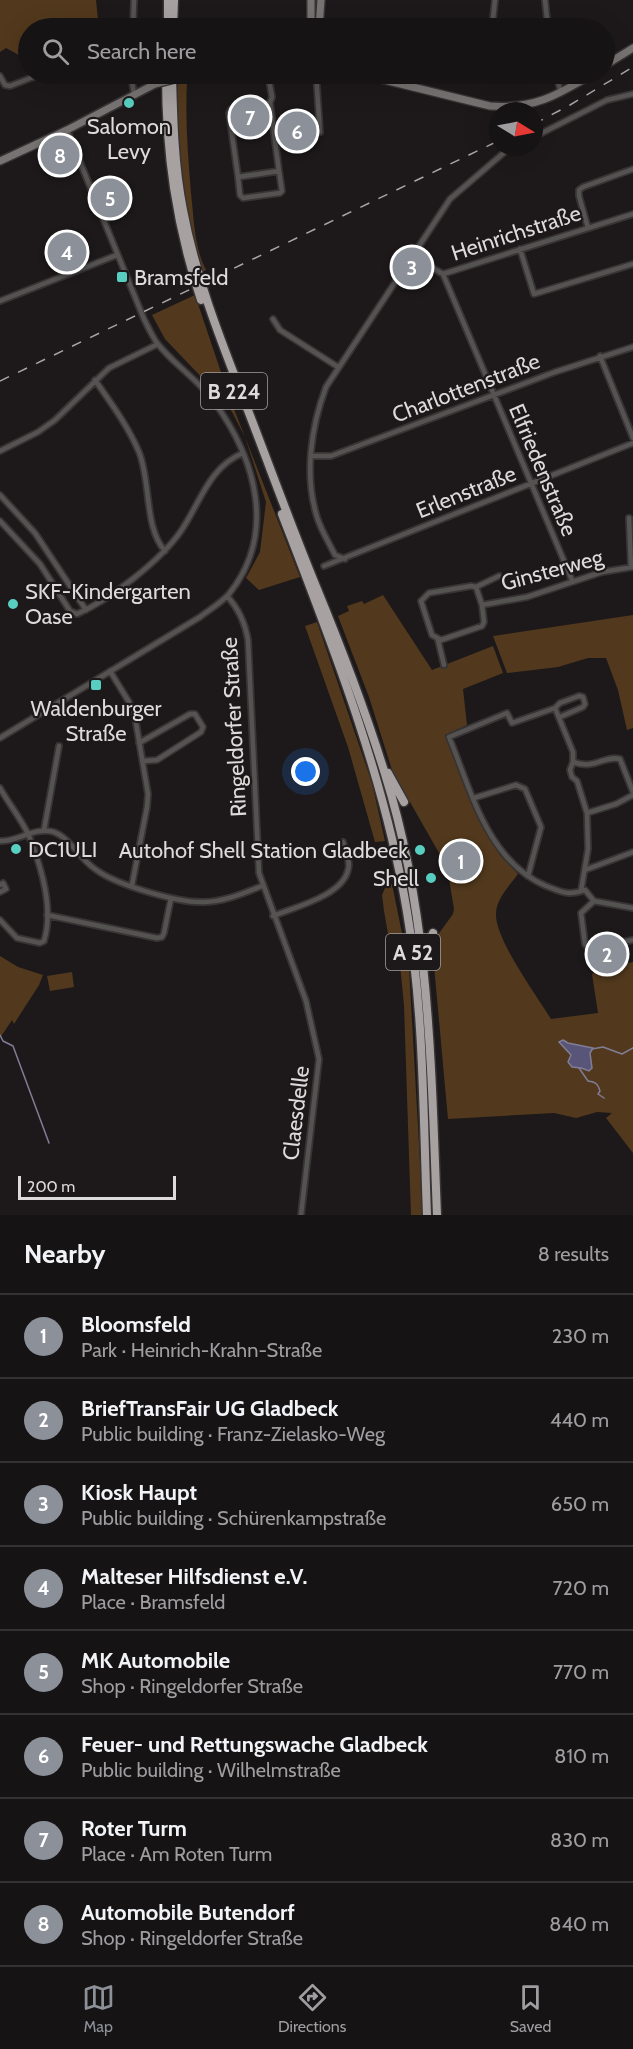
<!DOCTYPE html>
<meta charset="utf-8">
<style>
:root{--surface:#161314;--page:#232022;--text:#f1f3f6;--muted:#9e9ea0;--line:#353234;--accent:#8c9099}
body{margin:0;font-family:Cabin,sans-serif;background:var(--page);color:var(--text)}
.compass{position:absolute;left:489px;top:102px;width:54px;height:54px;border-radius:50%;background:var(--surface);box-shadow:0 6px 24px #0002;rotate:100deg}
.scale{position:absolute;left:18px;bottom:15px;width:158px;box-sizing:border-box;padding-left:6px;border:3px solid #dcdada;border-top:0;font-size:16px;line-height:21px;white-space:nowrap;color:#dcdada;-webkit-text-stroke:4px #1d191a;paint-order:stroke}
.you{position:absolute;left:306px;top:772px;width:21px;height:21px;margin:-15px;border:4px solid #fff;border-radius:50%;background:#1a73e8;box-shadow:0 0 0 9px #1a73e833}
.badge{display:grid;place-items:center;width:39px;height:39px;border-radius:50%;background:var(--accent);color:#fff;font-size:20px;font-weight:700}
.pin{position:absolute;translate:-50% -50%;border:3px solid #fff;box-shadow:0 2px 6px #0006}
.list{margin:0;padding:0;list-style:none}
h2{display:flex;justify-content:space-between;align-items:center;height:78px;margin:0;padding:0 24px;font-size:26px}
h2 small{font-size:20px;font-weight:400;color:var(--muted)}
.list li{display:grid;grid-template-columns:39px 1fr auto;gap:18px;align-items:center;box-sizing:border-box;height:84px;padding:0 24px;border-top:2px solid var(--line)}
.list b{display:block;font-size:22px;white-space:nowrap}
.list p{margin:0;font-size:20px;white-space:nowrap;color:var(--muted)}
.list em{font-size:20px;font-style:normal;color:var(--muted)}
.icon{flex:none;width:33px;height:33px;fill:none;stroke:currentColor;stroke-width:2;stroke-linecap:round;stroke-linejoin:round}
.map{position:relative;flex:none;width:633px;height:1215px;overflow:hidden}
.search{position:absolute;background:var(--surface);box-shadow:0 6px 24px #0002;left:18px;right:18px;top:18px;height:66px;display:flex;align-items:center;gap:15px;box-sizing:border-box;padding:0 21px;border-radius:33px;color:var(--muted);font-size:22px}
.sheet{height:750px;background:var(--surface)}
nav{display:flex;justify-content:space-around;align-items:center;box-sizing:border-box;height:84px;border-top:2px solid var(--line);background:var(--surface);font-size:16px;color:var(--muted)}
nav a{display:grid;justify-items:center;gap:3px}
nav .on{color:var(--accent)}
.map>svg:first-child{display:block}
.green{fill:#52391d}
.water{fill:#595579;stroke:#807d96;stroke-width:1.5}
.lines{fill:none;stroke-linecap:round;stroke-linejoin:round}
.stream{stroke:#807d96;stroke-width:1.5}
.street-casing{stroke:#383435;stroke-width:8}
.secondary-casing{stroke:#383435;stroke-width:10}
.highway-casing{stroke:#383435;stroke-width:11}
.street{stroke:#555352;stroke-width:4.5}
.secondary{stroke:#767372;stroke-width:7}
.highway{stroke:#a7a2a1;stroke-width:8}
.rail{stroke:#a8a6a6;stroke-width:1.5;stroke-dasharray:10 10;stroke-linecap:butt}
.secondary-bridge-casing{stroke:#383435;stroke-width:10;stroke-linecap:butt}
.secondary-bridge{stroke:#767372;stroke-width:7}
.poi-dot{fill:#58cec0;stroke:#1d191a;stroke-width:2}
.labels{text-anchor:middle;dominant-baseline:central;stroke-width:4.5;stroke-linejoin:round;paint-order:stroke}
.shield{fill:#1d191a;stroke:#a3a0a0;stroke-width:1.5}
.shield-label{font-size:21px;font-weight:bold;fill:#dcdada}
.poi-label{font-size:22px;fill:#dcdada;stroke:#1d191a;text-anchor:start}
.street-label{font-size:22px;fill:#dcdada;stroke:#1d191a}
</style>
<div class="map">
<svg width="633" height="1215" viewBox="0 0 633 1215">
<rect width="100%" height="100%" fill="#1d191a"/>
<!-- green -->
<path class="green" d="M 0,0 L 96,0 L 98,20 L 78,19 L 66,26 L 66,28 L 28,28 L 28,60 L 6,48 L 0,52 Z
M 187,82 C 185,120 188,156 191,193 C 194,219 194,247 206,270 L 202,272 C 180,213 178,147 176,85 Z
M 195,295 L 230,399 L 300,577 L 259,590 L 246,578 L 260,552 L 266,502 L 245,437 L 229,406 L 165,339 L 152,315 Z
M 383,595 L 432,670 L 493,646 L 503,673 L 463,689 L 467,725 L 445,735 L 490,839 L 500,855 L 518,874 C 510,885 496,899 496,914 C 495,939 537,996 551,1019 L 598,1013 L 592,974 L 600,969 L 633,962 L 633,1153 L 606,1118 L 612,1113 L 597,1112 L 576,1118 L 554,1113 L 448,1119 L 432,943 L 453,914 L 454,909 L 447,867 L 410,802 L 408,803 L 390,772 L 392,770 L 369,697 L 338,616 L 349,611 L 347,606 L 362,601 L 364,604 Z
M 633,615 L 633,728 L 627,730 L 618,690 L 606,658 L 588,658 L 558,667 L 507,673 L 493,636 Z
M 317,622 L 372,783 L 385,841 L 375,842 L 348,747 L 305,626 Z
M 392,884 L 409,968 L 423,1215 L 411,1215 L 404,1005 L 400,964 L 391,951 L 384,911 L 382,895 L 386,886 Z
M 0,956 L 18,967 L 43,975 L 39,985 L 14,1024 L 12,1020 L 0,1038 Z
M 72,972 L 74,987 L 50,991 L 47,976 Z"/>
<!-- water -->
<path class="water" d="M 563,1040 L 568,1043 L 593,1048 L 590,1053 L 592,1068 L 589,1071 L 581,1068 L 572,1067 L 568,1062 L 571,1055 L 559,1042 Z"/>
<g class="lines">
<!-- stream -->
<path class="stream" d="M 0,1035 L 3,1041 L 13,1046 L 49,1143
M 592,1049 L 603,1047 L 622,1054 L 633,1048
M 579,1068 L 588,1081 C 596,1082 598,1084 600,1091 L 598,1094 L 604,1098"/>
<!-- street casing -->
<g class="street-casing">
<path id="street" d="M 545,0 L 548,28
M 133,28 L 134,0
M 492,28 L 495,0
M 131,74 L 134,95
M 268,74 L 272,97 L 270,103
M 316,74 L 320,132
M 556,74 L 561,93
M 0,76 L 5,85 L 10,86 L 41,74
M 270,103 L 279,171 L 238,177 L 229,113 L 231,109 Z
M 534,137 L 607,100 L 633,94
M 238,177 L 240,195 L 243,198 L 280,193 L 282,191 L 279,171
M 588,228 L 579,196 L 579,190 L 583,187 L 633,169
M 520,249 L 534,294 L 633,264
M 412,256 L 443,274 L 633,214
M 443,274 L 572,580
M 0,301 L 117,255
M 273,319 L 280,330 L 338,367
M 600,356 L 633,438
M 95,380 C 111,403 128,426 139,452 C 151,481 144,528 165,551
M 0,451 L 38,432 L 55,420 L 109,368 L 158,344
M 311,456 L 331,456 L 555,372 L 633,347
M 0,495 L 35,533 L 86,610
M 629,518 L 631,567
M 0,521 L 40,564 L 70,611 L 77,614 C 111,599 160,561 181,531 C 200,503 209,467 243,453
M 345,559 L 335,555 C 329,543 321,530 317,517 C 304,475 311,427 326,387 L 450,199 L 507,150 L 514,147
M 324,566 L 633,443
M 476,587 L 499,576
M 227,596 C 239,609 245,622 248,640 L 259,873 L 306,1001 L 319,1059 L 301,1215
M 482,605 L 476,587 L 471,586 L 429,593 L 421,601 L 432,635 L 441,640 L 482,626 L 484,622 L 482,605 L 527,597 L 602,572 L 633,567
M 438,640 L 444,665
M 110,671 L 129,702 L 135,717 L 148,794 L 147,807 L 132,885
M 555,708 L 573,752 L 573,762 L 570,770 L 572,777 L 577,781 L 587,813
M 560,717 L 583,707 L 585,704 L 583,697 L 579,696 L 560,703 L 555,708 L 512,723 L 507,713 L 449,737 C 471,790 487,861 546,886 C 562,892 568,896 585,890 L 594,901 L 633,908
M 0,738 L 200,617 C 209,610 221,603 229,594 C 277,534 256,460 215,403 C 199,380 174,365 157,343 C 152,336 148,327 144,319 L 67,130
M 139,743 L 190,714 L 195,714 L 203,727 L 201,732 L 157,760 L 143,761
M 573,762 C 596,770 603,755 620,759 L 633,792
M 0,788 C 9,804 22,820 29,836 C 41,866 54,909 44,941 L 40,943 L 17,938 L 0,920
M 474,798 L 516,785 L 525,789 L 541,827 L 528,876
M 44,830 L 59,746
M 0,841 C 18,842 35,826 54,832 C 70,838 80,859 95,869 C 116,885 178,903 204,902 C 224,902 244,893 262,886
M 585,870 L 633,852
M 0,885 L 3,883 L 6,889 L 0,892
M 581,891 L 588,849 L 587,813 L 616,804 L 633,795
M 594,901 L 581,913 L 585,944 L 588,948 L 633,940
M 47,915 L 157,938 L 162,937 L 164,933 L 171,898
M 273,916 C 295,907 342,896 348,870 C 351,861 345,850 343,842"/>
</g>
<!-- secondary casing -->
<g class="secondary-casing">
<path id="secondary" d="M 311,28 L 311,0
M 319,28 L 321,0
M 604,66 L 633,48
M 360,74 L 490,106 C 534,109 556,96 593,74
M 186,76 L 208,74
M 0,161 L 67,130 L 155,84"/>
</g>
<!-- highway casing -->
<g class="highway-casing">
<path id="highway" d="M 168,28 L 168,0
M 173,28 L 174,0
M 166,74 C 166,154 176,224 201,300
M 172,74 C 173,119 174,165 183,210 C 196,280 223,346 249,413 C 271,470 292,528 315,584 C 341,647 365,709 385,774 C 430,917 431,1066 437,1215
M 282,514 C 332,644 384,774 407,912 C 424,1012 423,1114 427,1215
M 388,773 L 404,802
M 427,960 L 429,943 L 433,933"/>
</g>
<!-- street -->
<use href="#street" class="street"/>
<!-- secondary -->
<use href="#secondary" class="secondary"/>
<!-- highway -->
<use href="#highway" class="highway"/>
<!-- rail -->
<path class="rail" d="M 534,124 L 570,105 L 633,67
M 0,381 L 498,141"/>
<!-- secondary-bridge casing -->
<g class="secondary-bridge-casing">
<path id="secondary-bridge" d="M 155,84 L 186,76"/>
</g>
<!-- secondary-bridge -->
<use href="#secondary-bridge" class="secondary-bridge"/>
</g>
<!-- markers -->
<g class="poi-dot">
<circle cx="129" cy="103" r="6"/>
<rect x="116" y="271" width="12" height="12" rx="3"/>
<circle cx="13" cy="604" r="6"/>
<rect x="90" y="679" width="12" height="12" rx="3"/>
<circle cx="16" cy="849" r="6"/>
<circle cx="420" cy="850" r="6"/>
<circle cx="431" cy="878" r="6"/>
</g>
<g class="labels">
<!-- shield labels -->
<g class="shield">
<rect x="201" y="373" width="66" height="36" rx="4.5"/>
<rect x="386" y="934" width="54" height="36" rx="4.5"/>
</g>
<g class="shield-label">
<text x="234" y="391">B 224</text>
<text x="413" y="952">A 52</text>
</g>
<!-- poi labels -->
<g class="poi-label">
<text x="129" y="126" text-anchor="middle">Salomon<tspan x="129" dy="25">Levy</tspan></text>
<text x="134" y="277">Bramsfeld</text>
<text x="25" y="591">SKF-Kindergarten<tspan x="25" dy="25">Oase</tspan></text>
<text x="96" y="708" text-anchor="middle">Waldenburger<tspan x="96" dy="25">Straße</tspan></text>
<text x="28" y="849">DC1ULI</text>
<text x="408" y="850" text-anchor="end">Autohof Shell Station Gladbeck</text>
<text x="419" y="878" text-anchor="end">Shell</text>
</g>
<!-- street labels -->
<g class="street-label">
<text transform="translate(516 233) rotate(-18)">Heinrichstraße</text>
<text transform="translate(466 388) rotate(-21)">Charlottenstraße</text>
<text transform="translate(543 470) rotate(67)">Elfriedenstraße</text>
<text transform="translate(466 492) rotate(-22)">Erlenstraße</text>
<text transform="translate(552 570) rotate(-15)">Ginsterweg</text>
<text transform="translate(234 727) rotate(-93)">Ringeldorfer Straße</text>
<text transform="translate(296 1113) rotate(-83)">Claesdelle</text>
</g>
</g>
</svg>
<svg class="compass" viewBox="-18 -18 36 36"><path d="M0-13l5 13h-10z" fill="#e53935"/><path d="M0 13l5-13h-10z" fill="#9e9ea0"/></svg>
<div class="scale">200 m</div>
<div class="you"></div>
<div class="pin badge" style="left:461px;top:861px">1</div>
<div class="pin badge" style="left:607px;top:954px">2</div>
<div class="pin badge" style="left:412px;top:267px">3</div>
<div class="pin badge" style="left:67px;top:252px">4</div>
<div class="pin badge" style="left:110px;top:198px">5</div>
<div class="pin badge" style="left:297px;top:131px">6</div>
<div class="pin badge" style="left:250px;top:117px">7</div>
<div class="pin badge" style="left:60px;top:155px">8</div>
<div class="search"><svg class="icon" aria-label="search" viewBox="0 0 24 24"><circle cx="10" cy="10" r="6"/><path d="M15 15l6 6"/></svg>Search here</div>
</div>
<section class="sheet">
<h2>Nearby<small>8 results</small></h2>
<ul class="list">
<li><span class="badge">1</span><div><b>Bloomsfeld</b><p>Park · Heinrich-Krahn-Straße</p></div><em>230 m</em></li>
<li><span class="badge">2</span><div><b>BriefTransFair UG Gladbeck</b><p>Public building · Franz-Zielasko-Weg</p></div><em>440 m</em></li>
<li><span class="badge">3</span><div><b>Kiosk Haupt</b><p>Public building · Schürenkampstraße</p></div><em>650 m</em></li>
<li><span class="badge">4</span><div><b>Malteser Hilfsdienst e.V.</b><p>Place · Bramsfeld</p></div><em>720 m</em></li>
<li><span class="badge">5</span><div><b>MK Automobile</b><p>Shop · Ringeldorfer Straße</p></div><em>770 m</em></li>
<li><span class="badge">6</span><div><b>Feuer- und Rettungswache Gladbeck</b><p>Public building · Wilhelmstraße</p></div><em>810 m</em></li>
<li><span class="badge">7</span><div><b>Roter Turm</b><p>Place · Am Roten Turm</p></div><em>830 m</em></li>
<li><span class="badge">8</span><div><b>Automobile Butendorf</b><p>Shop · Ringeldorfer Straße</p></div><em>840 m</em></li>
</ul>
</section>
<nav>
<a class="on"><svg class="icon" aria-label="map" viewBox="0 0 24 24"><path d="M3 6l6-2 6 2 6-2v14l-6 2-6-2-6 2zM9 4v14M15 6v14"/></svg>Map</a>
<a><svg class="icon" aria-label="directions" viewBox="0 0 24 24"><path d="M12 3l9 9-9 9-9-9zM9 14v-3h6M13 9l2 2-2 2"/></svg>Directions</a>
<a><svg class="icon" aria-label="saved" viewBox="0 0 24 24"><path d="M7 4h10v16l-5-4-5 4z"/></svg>Saved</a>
</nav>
